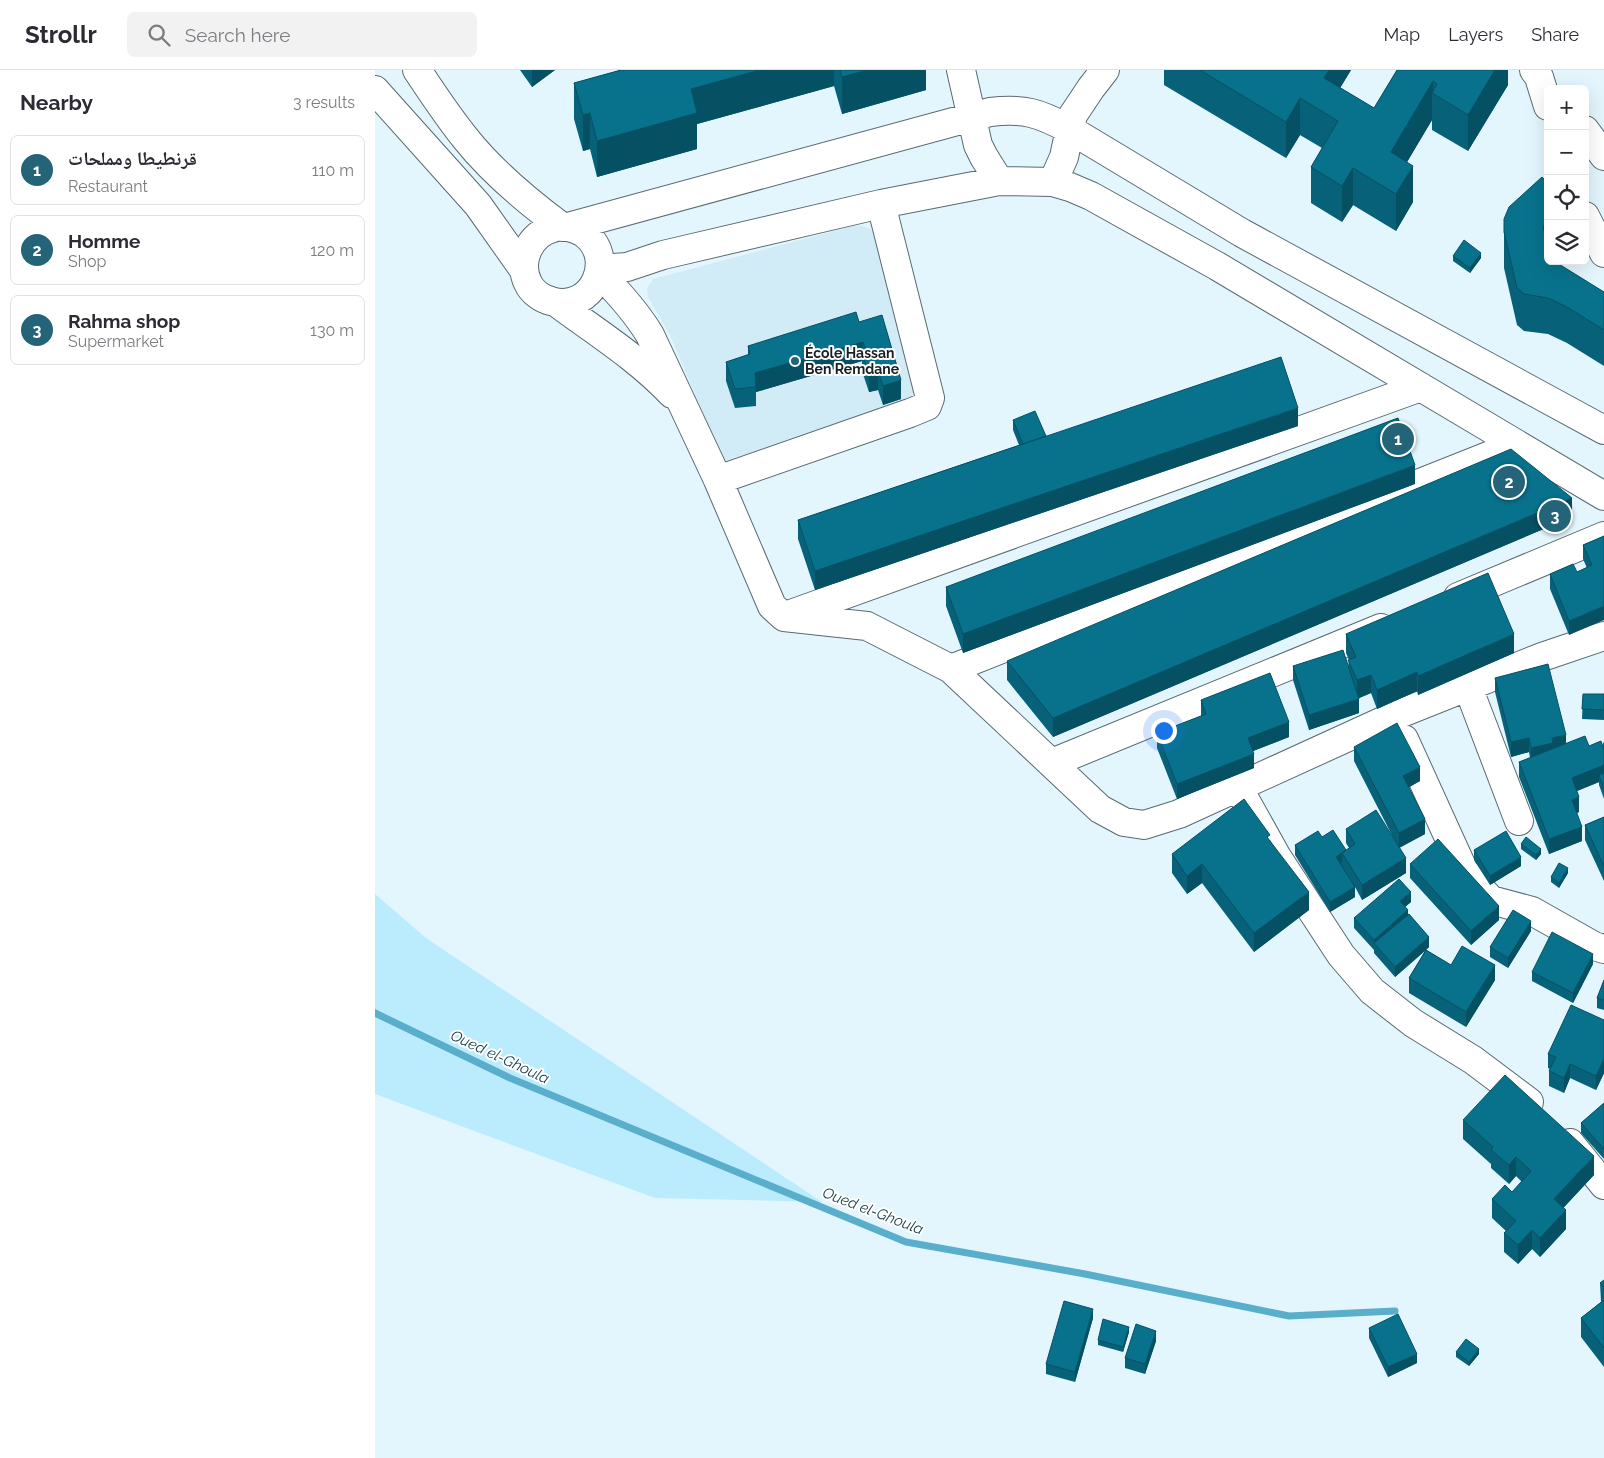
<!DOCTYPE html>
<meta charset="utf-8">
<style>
:root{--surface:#fff;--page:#f2f2f3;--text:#2b2b33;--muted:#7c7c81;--line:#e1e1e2;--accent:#236478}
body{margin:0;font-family:Raleway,"Noto Naskh Arabic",sans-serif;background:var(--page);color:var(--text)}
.controls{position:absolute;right:15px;top:15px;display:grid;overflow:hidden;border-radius:8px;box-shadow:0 5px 20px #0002}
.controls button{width:45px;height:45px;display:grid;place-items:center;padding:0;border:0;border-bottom:1px solid var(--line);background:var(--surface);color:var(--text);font:25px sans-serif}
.you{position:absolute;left:788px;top:660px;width:18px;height:18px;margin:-12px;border:4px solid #fff;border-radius:50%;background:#1a73e8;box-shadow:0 0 0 8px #1a73e833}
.badge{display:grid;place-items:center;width:32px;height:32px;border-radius:50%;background:var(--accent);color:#fff;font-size:16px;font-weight:700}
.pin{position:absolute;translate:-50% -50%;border:2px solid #fff;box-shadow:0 1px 5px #0006}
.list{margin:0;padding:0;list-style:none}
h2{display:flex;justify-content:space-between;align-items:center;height:65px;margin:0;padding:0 20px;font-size:21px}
h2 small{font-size:16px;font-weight:400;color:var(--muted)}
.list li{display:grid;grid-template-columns:32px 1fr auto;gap:15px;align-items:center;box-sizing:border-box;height:70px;margin:0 10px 10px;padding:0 10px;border:1px solid var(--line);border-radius:8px}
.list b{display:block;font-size:19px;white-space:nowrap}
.list p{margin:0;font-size:16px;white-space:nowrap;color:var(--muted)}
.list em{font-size:16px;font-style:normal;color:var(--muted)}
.icon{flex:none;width:28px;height:28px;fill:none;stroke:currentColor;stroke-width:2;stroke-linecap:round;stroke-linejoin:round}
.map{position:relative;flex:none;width:1229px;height:1388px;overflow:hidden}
header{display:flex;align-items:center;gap:30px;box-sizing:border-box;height:70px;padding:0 25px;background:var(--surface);border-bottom:1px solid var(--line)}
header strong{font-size:24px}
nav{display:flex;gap:28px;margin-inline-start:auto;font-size:18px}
.search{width:350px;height:45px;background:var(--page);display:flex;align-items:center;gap:12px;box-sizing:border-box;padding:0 18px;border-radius:8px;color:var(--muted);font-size:19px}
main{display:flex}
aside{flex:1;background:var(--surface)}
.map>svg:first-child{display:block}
.built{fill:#d1ecf7}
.green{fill:#bbecfe}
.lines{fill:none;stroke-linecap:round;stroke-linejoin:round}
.stream{stroke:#58aecb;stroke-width:7}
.minor-casing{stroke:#596a70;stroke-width:30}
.minor{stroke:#fff;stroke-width:28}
.wall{fill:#076279}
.shaded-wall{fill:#065063}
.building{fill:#08728d;stroke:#065063}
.poi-dot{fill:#236478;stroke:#fff;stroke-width:2}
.labels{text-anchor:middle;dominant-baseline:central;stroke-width:4;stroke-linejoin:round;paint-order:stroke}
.poi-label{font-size:14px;font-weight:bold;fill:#191f22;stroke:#fff;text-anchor:start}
.water-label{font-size:15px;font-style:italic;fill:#153c49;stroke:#fff}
</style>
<header>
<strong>Strollr</strong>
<div class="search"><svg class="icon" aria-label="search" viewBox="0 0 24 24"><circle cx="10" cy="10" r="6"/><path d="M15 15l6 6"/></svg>Search here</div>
<nav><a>Map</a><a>Layers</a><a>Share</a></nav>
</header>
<main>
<aside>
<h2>Nearby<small>3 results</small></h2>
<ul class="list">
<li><span class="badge">1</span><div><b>قرنطيطا ومملحات</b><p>Restaurant</p></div><em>110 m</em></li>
<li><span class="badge">2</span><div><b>Homme</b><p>Shop</p></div><em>120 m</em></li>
<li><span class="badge">3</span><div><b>Rahma shop</b><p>Supermarket</p></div><em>130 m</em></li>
</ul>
</aside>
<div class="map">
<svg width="1229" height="1388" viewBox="0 0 1229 1388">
<rect width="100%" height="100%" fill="#e3f6fd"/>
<!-- built -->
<path class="built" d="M 478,156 L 487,156 L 497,160 L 541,316 L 537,327 L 529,335 L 348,391 L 295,265 L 273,227 L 272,218 L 278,209 Z"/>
<!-- green -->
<path class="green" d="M 0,824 L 51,868 L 447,1132 L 280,1128 L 0,1024 Z"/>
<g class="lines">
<!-- stream -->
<path class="stream" d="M 0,943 L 135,1008 L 531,1172 L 710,1204 L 914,1246 L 1020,1241"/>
<!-- minor casing -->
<g class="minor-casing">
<path id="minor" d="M 42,0 C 58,24 73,47 91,69 C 118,103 152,131 187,157
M 586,0 L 603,75 L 609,87 L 624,111
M 1159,0 L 1164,7 L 1173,36
M 0,20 L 103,135 L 149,200
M 1210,60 L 1229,86
M 678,112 L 689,87 L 698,45 L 716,18 L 730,0
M 1210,146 L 1229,183
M 193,157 C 197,158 203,160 207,162 C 244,186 218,244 176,231 C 167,229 157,222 153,213 C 142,191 155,164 178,158 C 182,156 188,157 193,157 L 615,42 C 649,38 664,43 694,59 L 867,163 L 1229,360
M 225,199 L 252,197 L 288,185 L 506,134 L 624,111 L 678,112 L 695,117 L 716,126 L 842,196 L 1229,426
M 225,204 C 244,223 261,242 275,265 L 343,410 L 397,536 L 409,547 L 492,556 L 576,599 L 725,739 L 749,752 L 769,755 L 804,744 L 1019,646 L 1167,587 L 1229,566
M 182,233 C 221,262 263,288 297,324
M 343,410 L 535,343 L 552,336 L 555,328 L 506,134
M 1083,527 L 1229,466
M 416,544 L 1046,317
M 576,599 L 1141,375
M 1093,617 L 1144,751
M 1029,669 L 1089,801 L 1116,830 L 1157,841 L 1219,876 L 1229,879
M 677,693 L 1006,558
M 863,717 L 902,787 L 966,885 L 997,921 L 1038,953 L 1098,990 L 1154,1032
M 1195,1073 L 1229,1115"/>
</g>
<!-- minor -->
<use href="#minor" class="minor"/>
</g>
<!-- wall -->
<path class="wall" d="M 145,0 L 180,0 L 157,17 Z
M 246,0 L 551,0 L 551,20 L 467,44 L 459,16 L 322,54 L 322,79 L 222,107 L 215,79 L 208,81 L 199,49 L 199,13 Z
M 789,0 L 976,0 L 965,18 L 999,38 L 1022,0 L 1133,0 L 1133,15 L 1093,81 L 1057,60 L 1057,50 L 1032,92 L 1038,132 L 1021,161 L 978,135 L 967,152 L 936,133 L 936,97 L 947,78 L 925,65 L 911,88 L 789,15 Z
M 1129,149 L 1173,191 L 1229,222 L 1229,296 L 1192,273 L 1173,264 L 1149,261 L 1142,255 L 1129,198 Z
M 1078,186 L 1106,188 L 1095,203 L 1078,191 Z
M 484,252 L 526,329 L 508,335 L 503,320 L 494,322 L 487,301 L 487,291 L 381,322 L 381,336 L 360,338 L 351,311 L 351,292 L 373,285 L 373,276 Z
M 638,350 L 671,366 L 923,356 L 440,520 L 423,469 L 423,450 L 644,375 L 638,360 Z
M 1040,414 L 588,583 L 571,536 L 571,517 Z
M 1197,447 L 678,667 L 632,610 L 632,591 Z
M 1229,466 L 1194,565 L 1175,519 L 1175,504 L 1202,502 L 1212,498 L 1208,489 L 1208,475 Z
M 971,564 L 1139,583 L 1043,625 L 1042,621 L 1002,639 L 996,623 L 984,628 L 984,643 L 934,660 L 918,610 L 918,596 L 973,597 L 974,590 L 971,583 Z
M 1120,608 L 1191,673 L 1214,676 L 1228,676 L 1228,673 L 1229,672 L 1229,729 L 1224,715 L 1224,712 L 1202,721 L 1204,742 L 1202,743 L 1207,771 L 1174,784 L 1144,707 L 1144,692 L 1155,688 L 1154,682 L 1136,687 L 1120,622 Z
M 1208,624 L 1229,624 L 1229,650 L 1207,649 Z
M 826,630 L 914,667 L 878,681 L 879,698 L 802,729 L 782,678 L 782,663 L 826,646 Z
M 979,677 L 1045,711 L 1033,717 L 1050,764 L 1024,778 L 1031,803 L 987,830 L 980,817 L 980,827 L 955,842 L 920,785 L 920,775 L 947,767 L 971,780 L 974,778 L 971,773 L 971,759 L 1023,777 L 979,691 Z
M 1229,747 L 1229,811 L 1210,770 L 1210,755 Z
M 895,770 L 934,840 L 879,882 L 827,813 L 812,824 L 797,803 L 797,784 Z
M 1146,774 L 1166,784 L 1161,790 L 1146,779 Z
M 1099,780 L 1146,796 L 1115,815 L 1099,790 Z
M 1035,794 L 1124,850 L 1096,875 L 1035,808 Z
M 1193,803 L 1184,818 L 1176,812 L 1176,807 Z
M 1036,832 L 1030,837 L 1033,844 L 1054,877 L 1051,880 L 1076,895 L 1120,910 L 1091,957 L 1034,923 L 1034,908 L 1050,881 L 1020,907 L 999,883 L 999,879 L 999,880 L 979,858 L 979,848 Z
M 1156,861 L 1133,898 L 1115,887 L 1115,877 Z
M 1218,894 L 1198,933 L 1157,911 L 1157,902 Z
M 1229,910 L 1229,940 L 1222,938 L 1222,928 Z
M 1229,950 L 1229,1003 L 1221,1020 L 1195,1008 L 1189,1023 L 1174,1016 L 1174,1001 L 1175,999 L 1173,998 L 1173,984 Z
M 1229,1033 L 1229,1089 L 1206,1063 L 1206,1053 Z
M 1088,1050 L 1219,1105 L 1188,1138 L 1191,1159 L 1165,1187 L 1157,1179 L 1143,1194 L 1129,1182 L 1129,1163 L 1131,1161 L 1117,1148 L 1117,1129 L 1137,1122 L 1147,1112 L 1141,1106 L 1134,1114 L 1116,1098 L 1116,1094 L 1088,1069 Z
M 1229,1210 L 1229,1297 L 1206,1267 L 1206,1248 L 1226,1232 L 1225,1213 Z
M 718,1248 L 700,1312 L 671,1304 L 671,1294 Z
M 994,1258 L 1042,1293 L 1013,1307 L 994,1268 Z
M 754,1262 L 748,1282 L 723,1275 L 723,1270 Z
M 781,1271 L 770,1304 L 750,1298 L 750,1288 Z
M 1081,1282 L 1104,1284 L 1094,1296 L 1081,1287 Z"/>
<!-- shaded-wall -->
<path class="shaded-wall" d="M 157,0 L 180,0 L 157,17 Z
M 385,0 L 459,0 L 459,16 L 322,54 L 322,79 L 222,107 L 222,71 L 316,19 Z
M 493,0 L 551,0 L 551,20 L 467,44 L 467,7 Z
M 954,0 L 976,0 L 950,43 L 949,8 Z
M 1120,0 L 1133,0 L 1133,15 L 1093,81 L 1093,45 Z
M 1058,11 L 1058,24 L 1057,23 L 1057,50 L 1016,119 L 1016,82 Z
M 925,28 L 925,65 L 911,88 L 911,52 Z
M 215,43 L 215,79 L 208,81 L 208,45 Z
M 1038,96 L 1038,132 L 1021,161 L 1021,124 Z
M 978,98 L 978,135 L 967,152 L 967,116 Z
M 1173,151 L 1173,188 L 1168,157 Z
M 1106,183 L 1106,188 L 1095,203 L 1095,198 Z
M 488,272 L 488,285 L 487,282 L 487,291 L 381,322 L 380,303 Z
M 503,301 L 503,320 L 494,322 L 494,304 Z
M 526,310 L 526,329 L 508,335 L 508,316 Z
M 923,338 L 923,356 L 440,520 L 440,501 Z
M 1040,395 L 1040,414 L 588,583 L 588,564 Z
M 1197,428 L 1197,447 L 678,667 L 678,648 Z
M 1229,536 L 1229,550 L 1194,565 L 1194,551 Z
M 1139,564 L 1139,583 L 1043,625 L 1043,606 Z
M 1042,602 L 1042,621 L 1002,639 L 1002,620 Z
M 996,605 L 996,623 L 982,629 L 982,610 Z
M 984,629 L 984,643 L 934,660 L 934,645 Z
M 914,652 L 914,667 L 873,683 L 873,668 Z
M 1191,665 L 1191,680 L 1156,693 L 1156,678 L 1177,668 Z
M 1154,668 L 1154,682 L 1136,687 L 1136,672 Z
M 879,684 L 879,698 L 802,729 L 802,714 Z
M 1229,695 L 1229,710 L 1224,705 L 1224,712 L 1197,723 L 1197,708 Z
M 1045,697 L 1045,711 L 1028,721 L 1028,706 Z
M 1204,727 L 1204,742 L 1197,744 L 1197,730 Z
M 1050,749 L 1050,764 L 1024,778 L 1024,763 Z
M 1207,757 L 1207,771 L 1174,784 L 1174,769 Z
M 1166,779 L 1166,784 L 1161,790 L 1161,785 Z
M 967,783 L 967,793 L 961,796 L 961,787 Z
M 1146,787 L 1146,796 L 1115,815 L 1115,806 Z
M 1031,788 L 1031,803 L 987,830 L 987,815 Z
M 827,794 L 827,813 L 812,824 L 812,806 Z
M 1193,798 L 1193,803 L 1184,818 L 1184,813 Z
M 980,817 L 980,827 L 955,842 L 955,832 Z
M 934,822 L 934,840 L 879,882 L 879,863 Z
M 1036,822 L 1036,832 L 1025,841 L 1025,831 Z
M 1124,836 L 1124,850 L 1096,875 L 1096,861 Z
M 1033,840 L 1033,850 L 999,873 L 999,880 L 999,870 Z
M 1156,851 L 1156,861 L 1133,898 L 1133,888 Z
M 1054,867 L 1054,877 L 1020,907 L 1020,897 Z
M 1218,884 L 1218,894 L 1198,933 L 1198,923 Z
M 1120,895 L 1120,910 L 1091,957 L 1091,942 Z
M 1229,989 L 1229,1003 L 1221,1020 L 1221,1006 Z
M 1195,994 L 1195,1008 L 1189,1023 L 1189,1008 Z
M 1219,1086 L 1219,1105 L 1179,1148 L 1179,1129 Z
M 1141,1087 L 1141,1106 L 1134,1114 L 1134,1095 Z
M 1191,1140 L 1191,1159 L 1165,1187 L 1165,1168 Z
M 1157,1160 L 1157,1179 L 1143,1194 L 1143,1175 Z
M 718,1239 L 718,1248 L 700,1312 L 700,1302 Z
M 754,1257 L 754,1262 L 748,1282 L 748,1277 Z
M 781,1261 L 781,1271 L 770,1304 L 770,1294 Z
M 1104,1279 L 1104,1284 L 1094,1296 L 1094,1292 Z
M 1042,1284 L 1042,1293 L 1013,1307 L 1013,1297 Z"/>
<!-- building -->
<path class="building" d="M 246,0 L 385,0 L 316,19 L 322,43 L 222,71 L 215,43 L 208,45 L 199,13 Z
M 465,0 L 493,0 L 467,7 Z
M 825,0 L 954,0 L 949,8 L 999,38 L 1022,0 L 1120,0 L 1093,45 L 1057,23 L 1062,14 L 1058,11 L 1016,82 L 1038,96 L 1021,124 L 978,98 L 967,116 L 936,97 L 963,51 L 925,28 L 911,52 Z
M 1167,107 L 1173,113 L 1173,151 L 1168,157 L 1173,173 L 1173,191 L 1179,191 L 1229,222 L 1229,260 L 1192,237 L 1173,228 L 1149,224 L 1142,218 L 1129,162 L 1129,149 L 1134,137 Z
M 1089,170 L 1106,183 L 1095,198 L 1078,186 Z
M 481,242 L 484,252 L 507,245 L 526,310 L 508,316 L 503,301 L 494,304 L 487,282 L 491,280 L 488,272 L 380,303 L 381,317 L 360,319 L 351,292 L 375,284 L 373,276 Z
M 906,287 L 923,338 L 440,501 L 423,450 Z
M 660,341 L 671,366 L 648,374 L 638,350 Z
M 1023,348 L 1040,395 L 588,564 L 571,517 Z
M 1136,379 L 1197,428 L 678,648 L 632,591 Z
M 1229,466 L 1229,536 L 1194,551 L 1175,504 L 1198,494 L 1202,502 L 1217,495 L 1208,475 Z
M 1113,503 L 1139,564 L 1043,606 L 1042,602 L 1002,620 L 996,605 L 982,610 L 973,590 L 981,587 L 971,564 Z
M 968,580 L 984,629 L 934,645 L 918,596 Z
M 1173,594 L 1191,665 L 1177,668 L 1178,673 L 1156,678 L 1154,668 L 1136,672 L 1120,608 Z
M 895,603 L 914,652 L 873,668 L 879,684 L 802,714 L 782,663 L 831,644 L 826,630 Z
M 1208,624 L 1229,624 L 1229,640 L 1207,639 Z
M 1022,653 L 1045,697 L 1028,706 L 1050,749 L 1024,763 L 979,677 Z
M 1210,666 L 1214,676 L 1226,671 L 1229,680 L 1229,695 L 1197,708 L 1204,727 L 1197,730 L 1207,757 L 1174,769 L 1144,692 Z
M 1229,703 L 1229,719 L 1224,705 Z
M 869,729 L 895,765 L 892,767 L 934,822 L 879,863 L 827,794 L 812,806 L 797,784 Z
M 1001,740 L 1031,788 L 987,815 L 967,783 L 980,774 L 971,759 Z
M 1229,747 L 1229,796 L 1210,755 Z
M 958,760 L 971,780 L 961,787 L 980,817 L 955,832 L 920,775 L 943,761 L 947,767 Z
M 1131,761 L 1146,787 L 1115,806 L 1099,780 Z
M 1151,767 L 1166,779 L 1161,785 L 1146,774 Z
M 1063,769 L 1124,836 L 1096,861 L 1035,794 Z
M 1184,793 L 1193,798 L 1184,813 L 1176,807 Z
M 1024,809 L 1036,822 L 1025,831 L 1033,840 L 999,870 L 979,848 Z
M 1138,840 L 1156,851 L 1133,888 L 1115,877 Z
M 1034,844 L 1054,867 L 1020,897 L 999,873 Z
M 1177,862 L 1218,884 L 1198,923 L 1157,902 Z
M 1087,876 L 1120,895 L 1091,942 L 1034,908 L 1051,880 L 1076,895 Z
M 1229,910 L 1229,930 L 1222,928 Z
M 1196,935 L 1229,950 L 1229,989 L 1221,1006 L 1195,994 L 1189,1008 L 1174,1001 L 1181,987 L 1173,984 Z
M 1130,1005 L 1219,1086 L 1179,1129 L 1191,1140 L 1165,1168 L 1157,1160 L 1143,1175 L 1129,1163 L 1141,1151 L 1117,1129 L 1130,1115 L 1137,1122 L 1156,1101 L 1141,1087 L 1134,1095 L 1116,1080 L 1118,1077 L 1088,1050 Z
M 1229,1033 L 1229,1079 L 1206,1053 Z
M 1229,1210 L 1229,1217 L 1225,1213 Z
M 1229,1230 L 1229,1278 L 1206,1248 Z
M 689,1231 L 718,1239 L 700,1302 L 671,1294 Z
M 1023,1244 L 1042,1284 L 1013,1297 L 994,1258 Z
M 728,1249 L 754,1257 L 748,1277 L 723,1270 Z
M 761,1254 L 781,1261 L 770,1294 L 750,1288 Z
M 1091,1269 L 1104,1279 L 1094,1292 L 1081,1282 Z"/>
<!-- markers -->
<circle class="poi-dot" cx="420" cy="291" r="5"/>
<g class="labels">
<!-- poi labels -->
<g class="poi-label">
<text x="430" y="283">École Hassan<tspan x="430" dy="16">Ben Remdane</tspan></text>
</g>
<!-- water labels -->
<g class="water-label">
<text transform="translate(125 987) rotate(25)">Oued el-Ghoula</text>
<text transform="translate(498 1141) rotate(21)">Oued el-Ghoula</text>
</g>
</g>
</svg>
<div class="controls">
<button>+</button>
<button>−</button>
<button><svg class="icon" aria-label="locate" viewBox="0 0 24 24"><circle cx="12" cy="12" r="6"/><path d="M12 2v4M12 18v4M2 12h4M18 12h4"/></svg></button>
<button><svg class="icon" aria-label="layers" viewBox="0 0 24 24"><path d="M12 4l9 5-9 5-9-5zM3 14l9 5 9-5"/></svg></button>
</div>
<div class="you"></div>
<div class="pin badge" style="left:1023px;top:369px">1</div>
<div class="pin badge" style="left:1134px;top:412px">2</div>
<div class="pin badge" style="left:1180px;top:446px">3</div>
</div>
</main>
